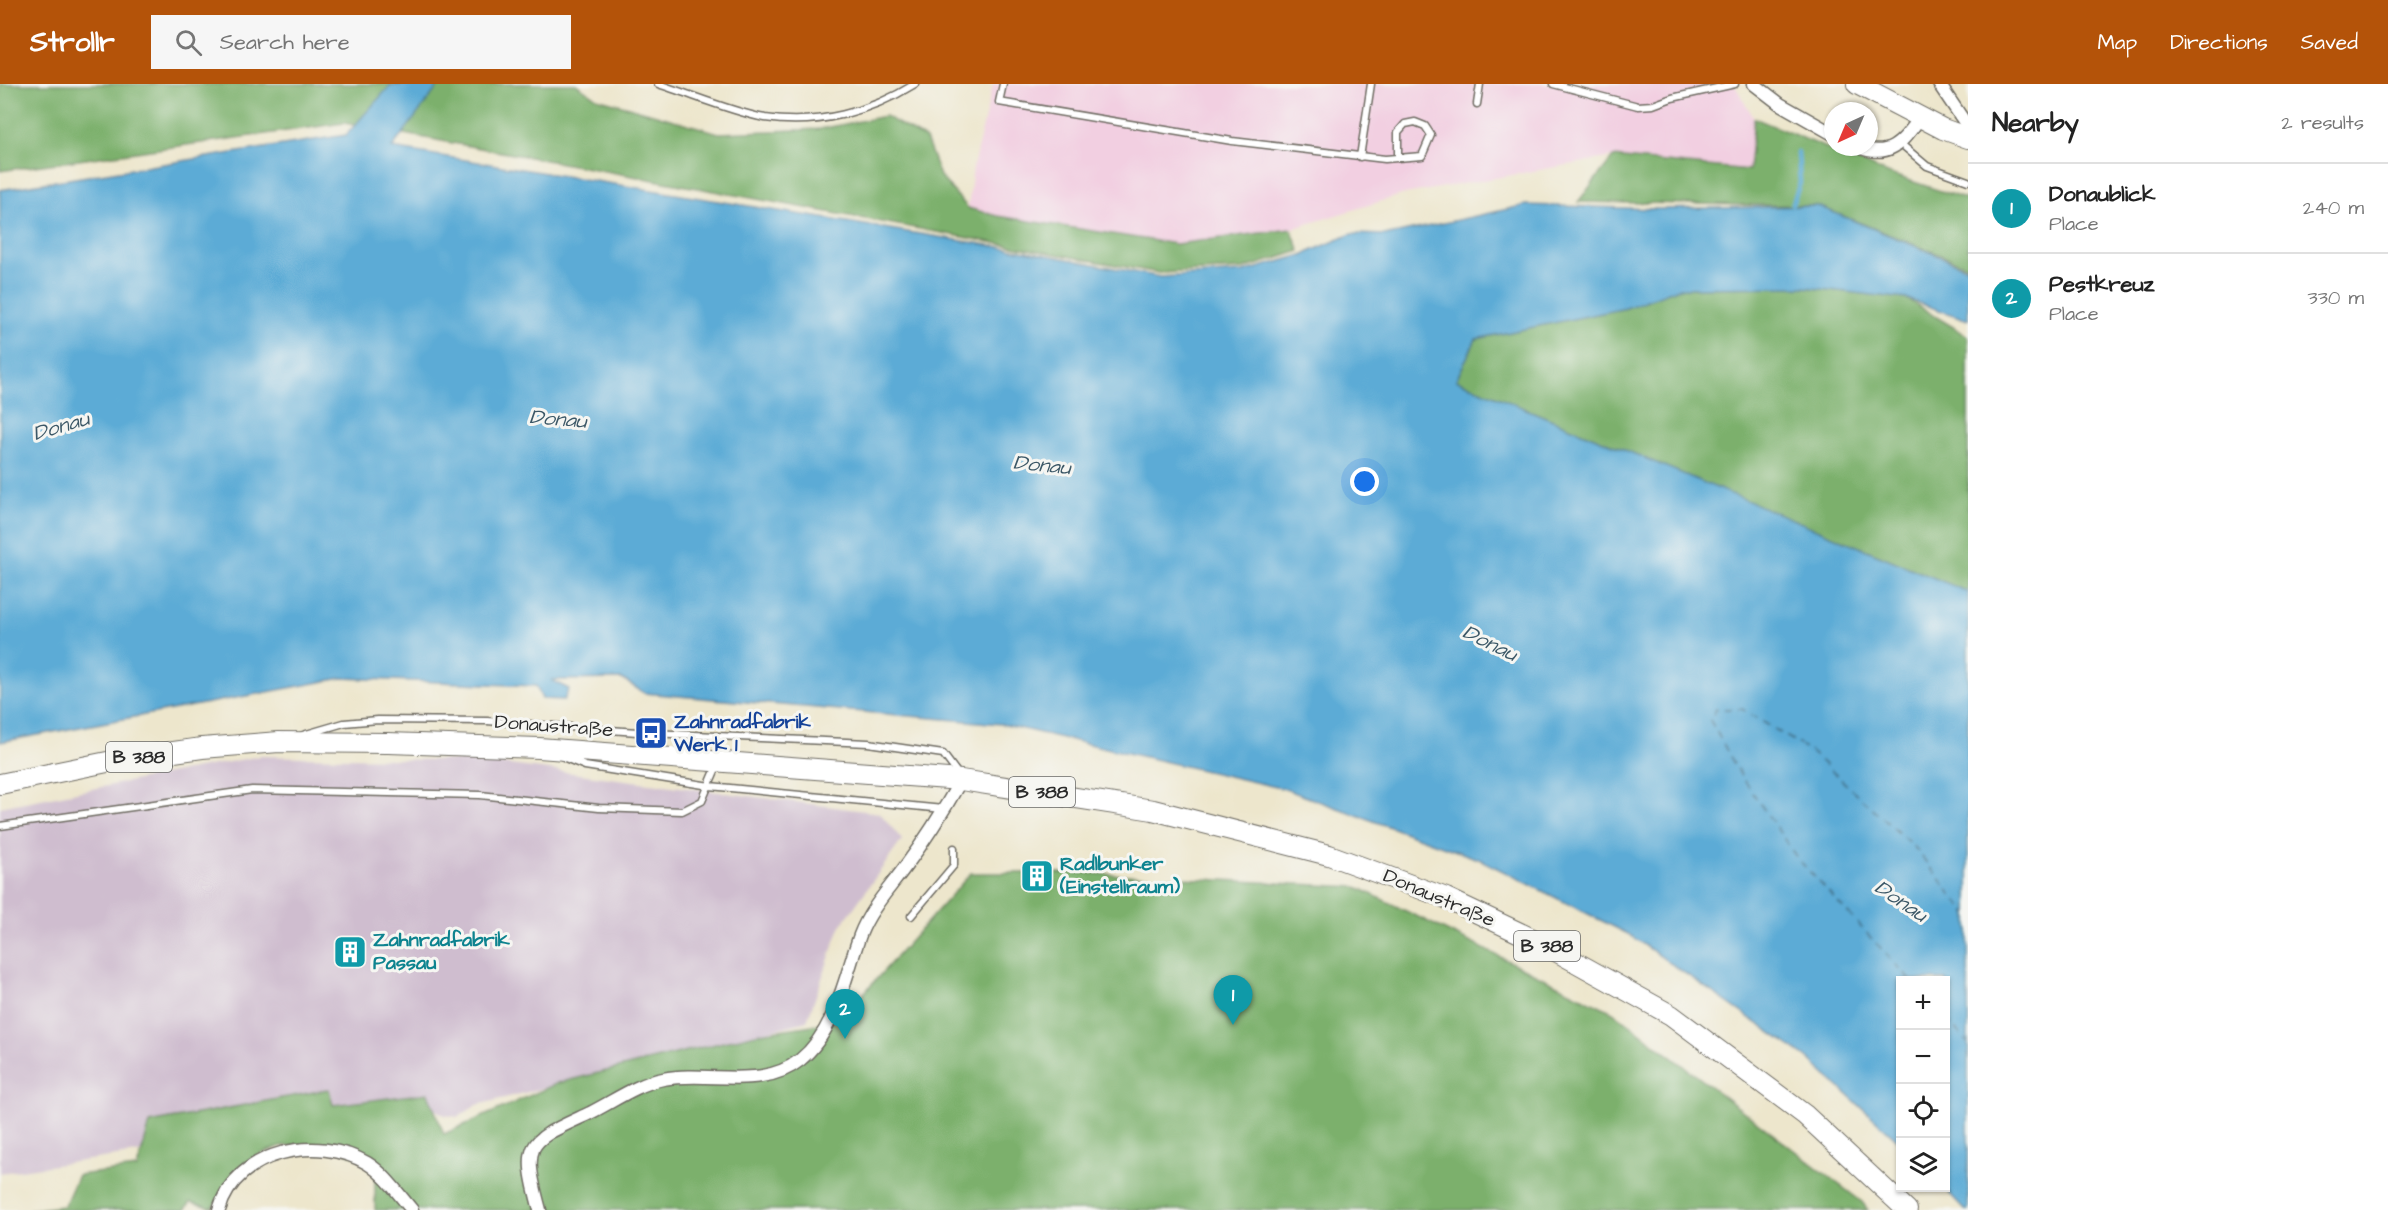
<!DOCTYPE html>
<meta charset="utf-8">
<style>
:root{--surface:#fff;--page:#f6f6f6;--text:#222;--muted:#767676;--line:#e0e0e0;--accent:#b45309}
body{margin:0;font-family:"Architects Daughter",sans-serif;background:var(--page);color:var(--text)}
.controls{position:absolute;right:18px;bottom:18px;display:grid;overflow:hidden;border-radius:0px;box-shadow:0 2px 4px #0004}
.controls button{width:54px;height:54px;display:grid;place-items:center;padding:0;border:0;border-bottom:2px solid var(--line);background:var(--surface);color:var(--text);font:30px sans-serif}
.compass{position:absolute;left:1824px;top:18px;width:54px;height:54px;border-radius:50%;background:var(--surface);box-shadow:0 2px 4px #0004;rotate:224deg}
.you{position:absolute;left:1365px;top:398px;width:21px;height:21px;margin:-15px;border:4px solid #fff;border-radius:50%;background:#1a73e8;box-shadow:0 0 0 9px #1a73e833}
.badge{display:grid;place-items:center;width:39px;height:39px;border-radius:50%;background:var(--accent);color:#fff;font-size:20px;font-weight:700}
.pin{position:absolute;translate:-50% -50px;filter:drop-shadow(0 2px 3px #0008)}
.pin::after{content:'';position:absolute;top:32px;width:21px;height:18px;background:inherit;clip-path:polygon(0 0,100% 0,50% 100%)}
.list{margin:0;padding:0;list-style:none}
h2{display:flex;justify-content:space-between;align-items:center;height:78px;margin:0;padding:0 24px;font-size:26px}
h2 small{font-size:20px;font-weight:400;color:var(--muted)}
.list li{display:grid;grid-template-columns:39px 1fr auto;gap:18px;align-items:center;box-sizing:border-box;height:90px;padding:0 24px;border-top:2px solid var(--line)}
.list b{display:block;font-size:22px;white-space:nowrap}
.list p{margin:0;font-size:20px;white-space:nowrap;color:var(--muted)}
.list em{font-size:20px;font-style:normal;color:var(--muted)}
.icon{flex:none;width:33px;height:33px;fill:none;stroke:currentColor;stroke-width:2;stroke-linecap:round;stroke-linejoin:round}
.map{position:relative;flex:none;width:1968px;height:1126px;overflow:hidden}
header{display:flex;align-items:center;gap:36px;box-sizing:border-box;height:84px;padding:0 30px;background:var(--accent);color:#fff}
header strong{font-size:28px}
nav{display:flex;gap:33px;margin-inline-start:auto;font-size:21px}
.search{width:420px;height:54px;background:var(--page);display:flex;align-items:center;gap:15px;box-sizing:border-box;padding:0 21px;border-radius:0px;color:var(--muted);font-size:22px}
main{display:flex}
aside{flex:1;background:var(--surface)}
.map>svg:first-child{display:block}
.built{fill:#f2cfe1}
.industrial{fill:#cfbdcf}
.forest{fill:#7bb06c;stroke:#536e4c;stroke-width:1.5}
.water{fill:#5babd6;stroke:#436b80;stroke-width:1.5}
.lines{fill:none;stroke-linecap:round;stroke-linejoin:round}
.stream{stroke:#5babd6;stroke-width:4.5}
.ferry{stroke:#3c5867;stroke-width:1.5;stroke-dasharray:8 6;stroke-linecap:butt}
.lane-casing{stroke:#6f6c63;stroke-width:9}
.street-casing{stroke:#6f6c63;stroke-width:15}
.primary-casing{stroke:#6f6c63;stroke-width:22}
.lane{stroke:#fff;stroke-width:6}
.street{stroke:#fff;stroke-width:12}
.primary{stroke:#fff;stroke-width:20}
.labels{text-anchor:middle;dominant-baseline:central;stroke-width:6;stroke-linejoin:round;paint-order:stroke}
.shield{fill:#f6f6f2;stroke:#686867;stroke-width:1.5}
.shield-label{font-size:18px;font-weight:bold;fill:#2b2b2b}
.transit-label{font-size:20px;font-weight:bold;fill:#164399;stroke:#f6f6f2;text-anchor:start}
.street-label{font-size:20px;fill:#2b2b2b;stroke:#f6f6f2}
.culture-label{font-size:20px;font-weight:bold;fill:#0d838f;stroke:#f6f6f2;text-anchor:start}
.water-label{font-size:21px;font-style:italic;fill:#3c5867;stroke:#f6f6f2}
</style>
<header>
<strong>Strollr</strong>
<div class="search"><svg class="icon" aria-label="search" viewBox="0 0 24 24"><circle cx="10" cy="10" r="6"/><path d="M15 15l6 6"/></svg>Search here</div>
<nav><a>Map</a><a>Directions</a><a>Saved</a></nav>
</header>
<main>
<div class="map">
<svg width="1968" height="1126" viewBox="0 0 1968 1126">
<rect width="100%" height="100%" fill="#f6f6f2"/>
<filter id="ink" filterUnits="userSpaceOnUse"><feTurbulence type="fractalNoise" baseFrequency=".0167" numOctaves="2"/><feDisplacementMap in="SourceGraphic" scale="12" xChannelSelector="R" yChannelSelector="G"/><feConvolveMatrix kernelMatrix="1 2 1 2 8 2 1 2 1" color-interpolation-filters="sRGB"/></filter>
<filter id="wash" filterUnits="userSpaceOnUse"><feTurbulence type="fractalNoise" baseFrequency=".008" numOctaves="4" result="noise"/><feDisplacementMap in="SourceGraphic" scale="24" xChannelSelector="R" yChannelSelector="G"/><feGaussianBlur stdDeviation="1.35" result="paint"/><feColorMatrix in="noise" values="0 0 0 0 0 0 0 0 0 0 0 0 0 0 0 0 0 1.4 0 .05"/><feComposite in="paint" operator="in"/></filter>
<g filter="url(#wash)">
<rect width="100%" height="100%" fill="#ede6cc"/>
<!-- built -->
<path class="built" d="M 993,0 L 1734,0 L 1754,34 L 1749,86 L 1613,73 L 1405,110 L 1291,145 L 1176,160 L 998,132 L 968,124 L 973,83 Z"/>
<!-- industrial -->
<path class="industrial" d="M 260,672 L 480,677 L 880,729 L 902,756 L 840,843 L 807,937 L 477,1021 L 458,1033 L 445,1031 L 432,1024 L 428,1009 L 333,1021 L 328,1005 L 150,1039 L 144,1068 L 0,1089 L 0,723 Z"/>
<!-- forest -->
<path class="forest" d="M 0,0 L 576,0 L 597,14 L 719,49 L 820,45 L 885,32 L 926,55 L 940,92 L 968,124 L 998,132 L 1176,160 L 1291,145 L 1300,167 L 1243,185 L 1159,189 L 344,39 L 0,87 Z
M 1754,34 L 1890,90 L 1968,116 L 1968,182 L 1818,122 L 1578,118 L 1613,73 L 1749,86 Z
M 1804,203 L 1907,215 L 1968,252 L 1968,508 L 1456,296 L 1476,255 L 1626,224 L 1679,204 Z
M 971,789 L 1086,789 L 1357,803 L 1613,928 L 1862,1118 L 1868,1126 L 375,1126 L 375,1080 L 329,1062 L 281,1062 L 254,1073 L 241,1085 L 212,1124 L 191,1118 L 185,1126 L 29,1126 L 64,1122 L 78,1091 L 137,1084 L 150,1039 L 329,1005 L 333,1021 L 428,1009 L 444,1050 L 558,999 L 760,949 L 839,937 Z"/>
<!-- water -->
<path class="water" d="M 404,0 L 440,0 L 392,64 L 1031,168 L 1160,193 L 1243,188 L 1302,171 L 1351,150 L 1389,151 L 1526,121 L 1658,125 L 1818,122 L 1968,184 L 1968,236 L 1907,215 L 1804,203 L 1679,204 L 1626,224 L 1476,255 L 1456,296 L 1968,508 L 1968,1126 L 1965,1126 L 1944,1104 L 1946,896 L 1900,896 L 1900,1058 L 1806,973 L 1628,850 L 1481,776 L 1285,705 L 1001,640 L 644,609 L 622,595 L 551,596 L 569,605 L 564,616 L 542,615 L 536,602 L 342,594 L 0,658 L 0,106 L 346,51 L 390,2 Z"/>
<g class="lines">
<!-- stream -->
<path class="stream" d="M 1792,121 L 1800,99 L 1798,68"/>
<!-- ferry -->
<path class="ferry" d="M 1910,896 L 1797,774 L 1738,687 L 1710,636 L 1716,625 L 1742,625 L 1810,667 L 1914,763 L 1968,831
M 1946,935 L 1968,959"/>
</g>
</g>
<g filter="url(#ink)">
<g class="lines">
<!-- lane casing -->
<g class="lane-casing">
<path id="lane" d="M 658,0 C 690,10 732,28 765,34 C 818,42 870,28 915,0
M 1003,0 L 999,18 L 1232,57 L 1385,75 L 1422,72 L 1431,51 L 1425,42 L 1415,38 L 1405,40 L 1398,48 L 1398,74
M 1553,0 L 1638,22 L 1653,21 L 1672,14 L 1735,0
M 1477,20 L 1480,0
M 1901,60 L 1927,82 L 1968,97
M 1360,73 L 1371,0
M 303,651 L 344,639 L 378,636 L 487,637 L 651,649 L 868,659 L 943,670 L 958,690
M 565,674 L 585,682 L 710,702 L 943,725
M 0,742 L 252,706 L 480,711 L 599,724 L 682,727 L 702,717 L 717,682
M 911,832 L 954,781 L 954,764"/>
</g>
<!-- street casing -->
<g class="street-casing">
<path id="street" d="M 1754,0 L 1780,20 L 1833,50
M 1939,0 L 1968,43
M 1858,63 C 1891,75 1902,58 1920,34
M 219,1126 C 236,1066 318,1050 367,1079 C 385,1090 399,1111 412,1126
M 540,1126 C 521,1056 528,1058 590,1029 C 614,1017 637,1000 663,995 C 708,986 762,1007 800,976 C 836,947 845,892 860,851 C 870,825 889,805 905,783 C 926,755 944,726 961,696"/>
</g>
<!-- primary casing -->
<g class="primary-casing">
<path id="primary" d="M 1857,0 L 1943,45 L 1968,54
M 0,700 L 117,676 L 202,664 L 279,658 L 388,659 L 539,664 L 961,696 L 1153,726 L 1329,771 L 1446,814 L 1543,860 L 1671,931 L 1805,1031 L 1907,1126"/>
</g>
<!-- lane -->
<use href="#lane" class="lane"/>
<!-- street -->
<use href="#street" class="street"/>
<!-- primary -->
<use href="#primary" class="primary"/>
</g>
</g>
<!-- icons -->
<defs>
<g id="bus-square" transform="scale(1.725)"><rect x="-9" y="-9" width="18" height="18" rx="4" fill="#1a4fb4" stroke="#f6f6f2"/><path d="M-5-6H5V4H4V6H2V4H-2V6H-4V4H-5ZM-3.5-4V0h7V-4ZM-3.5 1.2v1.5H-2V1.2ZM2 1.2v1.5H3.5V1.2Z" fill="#fff"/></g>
<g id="building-square" transform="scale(1.725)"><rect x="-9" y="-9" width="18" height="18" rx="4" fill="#0f9aa8" stroke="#f6f6f2"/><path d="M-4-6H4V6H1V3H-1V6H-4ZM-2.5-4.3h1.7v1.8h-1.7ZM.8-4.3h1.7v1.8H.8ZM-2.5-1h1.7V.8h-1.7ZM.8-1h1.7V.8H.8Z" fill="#fff"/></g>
</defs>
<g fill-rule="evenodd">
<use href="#bus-square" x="651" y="649"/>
<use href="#building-square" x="1037" y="792"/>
<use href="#building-square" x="350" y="868"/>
</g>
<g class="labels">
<!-- shield labels -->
<g class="shield">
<rect x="106" y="658" width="66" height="30" rx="4.5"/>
<rect x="1009" y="693" width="66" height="30" rx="4.5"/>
<rect x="1514" y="847" width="66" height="30" rx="4.5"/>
</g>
<g class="shield-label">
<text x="139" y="673">B 388</text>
<text x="1042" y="708">B 388</text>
<text x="1547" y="862">B 388</text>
</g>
<!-- transit labels -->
<g class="transit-label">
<text x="674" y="638">Zahnradfabrik<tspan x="674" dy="23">Werk 1</tspan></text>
</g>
<!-- street labels -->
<g class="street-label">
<text transform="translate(554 642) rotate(4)">Donaustraße</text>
<text transform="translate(1439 814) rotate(23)">Donaustraße</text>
</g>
<!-- culture labels -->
<g class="culture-label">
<text x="1060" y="780">Radlbunker<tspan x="1060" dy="23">(Einstellraum)</tspan></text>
<text x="373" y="856">Zahnradfabrik<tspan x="373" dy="23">Passau</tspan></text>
</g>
<!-- water labels -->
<g class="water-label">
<text transform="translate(558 335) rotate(5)">Donau</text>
<text transform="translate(61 342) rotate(-16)">Donau</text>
<text transform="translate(1042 381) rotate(6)">Donau</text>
<text transform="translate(1490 559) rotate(26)">Donau</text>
<text transform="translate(1901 817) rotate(34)">Donau</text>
</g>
</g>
</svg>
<div class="controls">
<button>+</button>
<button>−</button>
<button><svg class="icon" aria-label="locate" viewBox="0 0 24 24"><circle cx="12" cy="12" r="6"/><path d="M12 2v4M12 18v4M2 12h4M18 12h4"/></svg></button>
<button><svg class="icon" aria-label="layers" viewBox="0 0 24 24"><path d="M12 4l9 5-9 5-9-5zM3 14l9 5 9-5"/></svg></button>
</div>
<svg class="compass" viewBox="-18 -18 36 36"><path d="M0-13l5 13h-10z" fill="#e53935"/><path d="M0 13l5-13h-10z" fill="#767676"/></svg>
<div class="you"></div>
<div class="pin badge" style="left:1233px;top:941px;background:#0f9aa8">1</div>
<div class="pin badge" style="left:845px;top:955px;background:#0f9aa8">2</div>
</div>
<aside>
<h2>Nearby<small>2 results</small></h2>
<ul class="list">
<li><span class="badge" style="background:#0f9aa8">1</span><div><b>Donaublick</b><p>Place</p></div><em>240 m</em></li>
<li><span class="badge" style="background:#0f9aa8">2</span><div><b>Pestkreuz</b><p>Place</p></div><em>330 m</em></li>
</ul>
</aside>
</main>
